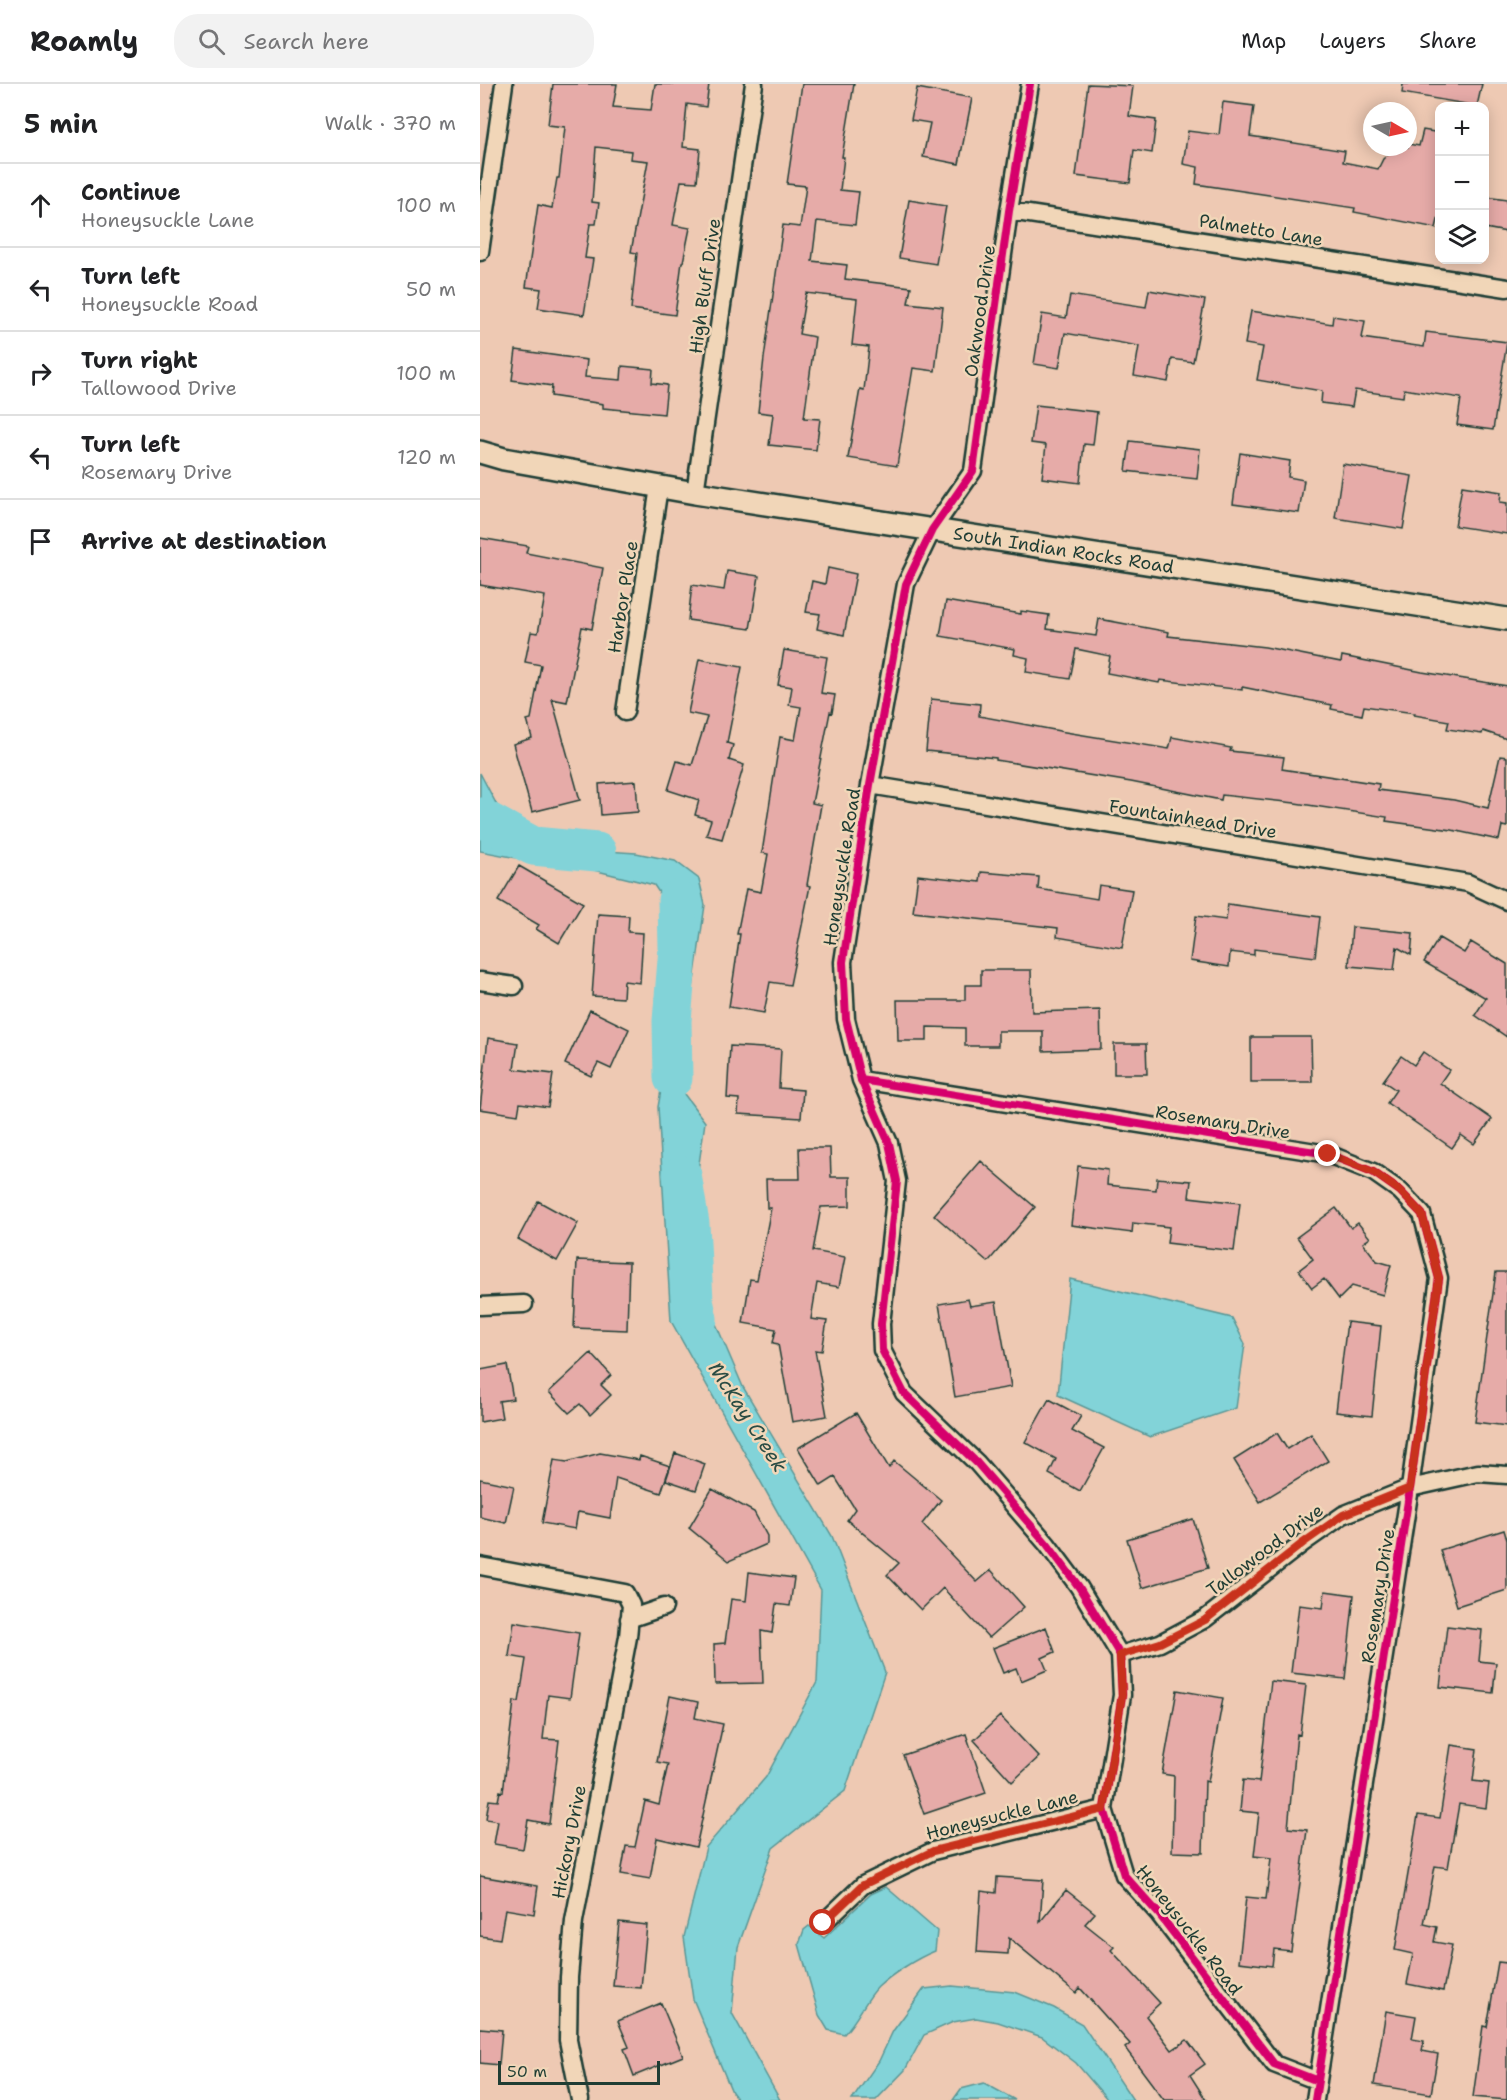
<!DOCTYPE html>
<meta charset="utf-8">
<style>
:root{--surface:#fff;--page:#f2f2f2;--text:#202124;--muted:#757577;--line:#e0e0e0}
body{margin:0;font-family:"Shantell Sans",sans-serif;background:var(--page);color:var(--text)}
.controls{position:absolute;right:18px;top:18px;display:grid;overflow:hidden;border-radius:12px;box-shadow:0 3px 15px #0003}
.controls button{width:54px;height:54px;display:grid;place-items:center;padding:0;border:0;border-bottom:2px solid var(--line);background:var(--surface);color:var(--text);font:30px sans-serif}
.compass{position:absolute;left:883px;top:18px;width:54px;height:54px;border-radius:50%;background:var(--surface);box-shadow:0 3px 15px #0003;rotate:99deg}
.scale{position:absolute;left:18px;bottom:15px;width:162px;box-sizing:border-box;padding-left:6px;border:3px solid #1f3d34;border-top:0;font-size:16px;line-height:21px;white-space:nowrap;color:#1f3d34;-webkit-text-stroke:4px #f1d6b8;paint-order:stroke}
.stop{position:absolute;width:18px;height:18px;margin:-14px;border:4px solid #c8321e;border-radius:50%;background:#fff}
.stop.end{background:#c8321e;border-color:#fff;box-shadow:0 2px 6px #0008}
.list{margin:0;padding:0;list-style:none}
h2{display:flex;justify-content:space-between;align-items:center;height:78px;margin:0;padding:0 24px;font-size:26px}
h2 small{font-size:20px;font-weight:400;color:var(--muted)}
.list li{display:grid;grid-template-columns:39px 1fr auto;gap:18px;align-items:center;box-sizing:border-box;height:84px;padding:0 24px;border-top:2px solid var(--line)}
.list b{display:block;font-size:22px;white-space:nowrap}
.list p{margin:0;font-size:20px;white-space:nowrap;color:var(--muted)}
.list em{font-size:20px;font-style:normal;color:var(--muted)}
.icon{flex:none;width:33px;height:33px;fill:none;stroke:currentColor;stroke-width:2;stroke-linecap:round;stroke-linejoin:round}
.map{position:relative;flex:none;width:1027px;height:2016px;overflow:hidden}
header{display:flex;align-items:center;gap:36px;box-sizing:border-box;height:84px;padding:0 30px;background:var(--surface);border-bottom:2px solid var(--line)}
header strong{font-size:28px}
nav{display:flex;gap:33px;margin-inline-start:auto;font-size:21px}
.search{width:420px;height:54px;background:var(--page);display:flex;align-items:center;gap:15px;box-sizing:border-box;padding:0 21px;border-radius:24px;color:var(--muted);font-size:22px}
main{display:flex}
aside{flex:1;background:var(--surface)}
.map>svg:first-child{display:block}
.water{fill:#82d3d8;stroke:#5a9796;stroke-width:1.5}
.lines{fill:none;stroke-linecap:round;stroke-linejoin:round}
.river{stroke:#82d3d8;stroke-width:39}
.building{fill:#e6aba8;stroke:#1f3d34;stroke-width:1.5}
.minor-casing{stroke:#1f3d34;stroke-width:21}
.tertiary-casing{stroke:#1f3d34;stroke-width:26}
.minor{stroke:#f1d6b8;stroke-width:16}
.tertiary{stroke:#f1d6b8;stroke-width:21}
.cycleway-casing{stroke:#f1d6b8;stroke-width:11}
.cycleway{stroke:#d6006c;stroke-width:8}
.route{stroke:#c8321e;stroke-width:8}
.labels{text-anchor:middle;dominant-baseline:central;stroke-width:5;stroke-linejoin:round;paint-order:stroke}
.street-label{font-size:18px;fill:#1f3d34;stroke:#f1d6b8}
.water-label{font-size:20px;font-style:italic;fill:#294c44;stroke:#f1d6b8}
</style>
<header>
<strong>Roamly</strong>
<div class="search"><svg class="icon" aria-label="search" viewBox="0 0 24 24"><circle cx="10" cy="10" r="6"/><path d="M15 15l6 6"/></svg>Search here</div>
<nav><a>Map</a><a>Layers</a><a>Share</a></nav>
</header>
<main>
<aside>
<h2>5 min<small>Walk · 370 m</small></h2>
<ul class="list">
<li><svg class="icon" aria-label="ahead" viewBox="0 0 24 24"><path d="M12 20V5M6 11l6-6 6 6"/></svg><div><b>Continue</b><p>Honeysuckle Lane</p></div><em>100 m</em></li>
<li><svg class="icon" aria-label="left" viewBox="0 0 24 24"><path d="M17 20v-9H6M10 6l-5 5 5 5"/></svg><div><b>Turn left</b><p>Honeysuckle Road</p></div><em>50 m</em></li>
<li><svg class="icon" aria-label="right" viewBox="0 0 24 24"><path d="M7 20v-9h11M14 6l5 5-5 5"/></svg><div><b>Turn right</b><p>Tallowood Drive</p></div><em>100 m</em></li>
<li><svg class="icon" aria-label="left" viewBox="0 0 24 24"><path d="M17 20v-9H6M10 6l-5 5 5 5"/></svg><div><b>Turn left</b><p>Rosemary Drive</p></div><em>120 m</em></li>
<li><svg class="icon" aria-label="arrive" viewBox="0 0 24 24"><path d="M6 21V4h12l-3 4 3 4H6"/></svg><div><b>Arrive at destination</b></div></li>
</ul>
</aside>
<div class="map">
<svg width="1027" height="2016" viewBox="0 0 1027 2016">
<rect width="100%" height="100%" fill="#eec9b3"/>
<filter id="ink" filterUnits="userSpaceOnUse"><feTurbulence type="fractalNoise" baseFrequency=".0167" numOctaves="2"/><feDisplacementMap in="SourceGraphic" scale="12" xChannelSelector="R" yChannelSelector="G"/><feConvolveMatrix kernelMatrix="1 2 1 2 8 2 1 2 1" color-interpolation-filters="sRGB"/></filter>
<g filter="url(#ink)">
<!-- water -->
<path class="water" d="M 0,689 L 19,725 L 53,746 L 53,777 L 0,767 Z
M 64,763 L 156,769 L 195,777 L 219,795 L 225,821 L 206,953 L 195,998 L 225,1038 L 206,1170 L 263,1303 L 352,1452 L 405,1588 L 365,1707 L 293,1764 L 258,1863 L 252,1929 L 300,2016 L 258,2016 L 252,2008 L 213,1915 L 204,1853 L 226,1763 L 286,1693 L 337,1598 L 341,1506 L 191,1237 L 178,1023 L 199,905 L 196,834 L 174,801 L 105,784 L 64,778 Z
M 590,1195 L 752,1234 L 765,1260 L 756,1324 L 670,1353 L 578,1311 Z
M 406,1803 L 457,1847 L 455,1867 C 437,1874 412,1890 398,1903 C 385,1916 378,1936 364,1950 L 348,1946 L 339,1931 L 319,1860 L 324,1846 L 329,1842 L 344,1854 L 391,1810 Z
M 472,1902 L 535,1908 L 574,1924 L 602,1940 L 653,2016 L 628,2016 L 596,1979 L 562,1953 L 518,1938 L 496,1934 L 473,1938 L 444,1951 L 425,1986 L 396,2016 L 372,2016 L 399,1977 L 413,1947 L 444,1905 Z
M 504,1999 L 535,2016 L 473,2016 L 481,2005 Z"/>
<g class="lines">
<!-- river -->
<path class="river" d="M 0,733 L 53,762 L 117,768
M 193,994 L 192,937 L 198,864 L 197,816
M 202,1091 L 210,1140 L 214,1217 L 218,1235"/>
</g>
<!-- building -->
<path class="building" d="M 73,0 L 137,0 L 133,23 L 171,26 L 175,0 L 229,0 L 226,23 L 207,20 L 203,63 L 220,65 L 217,98 L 201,97 L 193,141 L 210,144 L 203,178 L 202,178 L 195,231 L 151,225 L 157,169 L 151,168 L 168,77 L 150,75 L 151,67 L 116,63 L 112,118 L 119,119 L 116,140 L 110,140 L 105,174 L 113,175 L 104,231 L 58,224 L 61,205 L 46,203 L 58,121 L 72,124 L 77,94 L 79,94 L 85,43 L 68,41 Z
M 322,0 L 374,0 L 362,73 L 364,73 L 360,106 L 379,108 L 375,141 L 337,137 L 332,177 L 367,181 L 365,195 L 431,203 L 428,219 L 463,223 L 455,287 L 433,284 L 417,382 L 368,374 L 380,305 L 384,306 L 389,263 L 372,261 L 377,215 L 326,209 L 319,250 L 335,253 L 324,334 L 340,335 L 336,366 L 289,361 L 293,330 L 278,328 L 284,274 L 303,141 L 320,143 L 326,102 L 307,100 Z
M 608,0 L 653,2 L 649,32 L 676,36 L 672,69 L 654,66 L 650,99 L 596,92 Z
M 923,0 L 1002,0 L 997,22 L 922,9 Z
M 437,4 L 492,14 L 479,80 L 443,73 L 450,39 L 431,36 Z
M 743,18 L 774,22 L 770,52 L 865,67 L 863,78 L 898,85 L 903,75 L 917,63 L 928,63 L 928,60 L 939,62 L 943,46 L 960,49 L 960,128 L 956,144 L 874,128 L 875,124 L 716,100 L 718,83 L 703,80 L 708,47 L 739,51 Z
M 1005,113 L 1027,116 L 1027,148 L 1005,144 Z
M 429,116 L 466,122 L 456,180 L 419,174 Z
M 669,206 L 725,216 L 713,278 L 692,275 L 688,298 L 654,292 L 659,262 L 585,249 L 579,284 L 554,280 L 562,230 L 586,234 L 590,211 L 666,223 Z
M 771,227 L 852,240 L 853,232 L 885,237 L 882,254 L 944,263 L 946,248 L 1027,258 L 1013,346 L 977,341 L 981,314 L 924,305 L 923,313 L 875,306 L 872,323 L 841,319 L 842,307 L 777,296 L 783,263 L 765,260 Z
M 36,266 L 107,276 L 105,293 L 141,296 L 142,282 L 173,285 L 172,299 L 187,301 L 184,330 L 123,324 L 123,320 L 71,312 L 72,302 L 32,296 Z
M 556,321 L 617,328 L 613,361 L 604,360 L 600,399 L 562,394 L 566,361 L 551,359 Z
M 650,357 L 720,365 L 717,395 L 646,387 Z
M 760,369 L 810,377 L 808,393 L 824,396 L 819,429 L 753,420 Z
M 863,380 L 932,392 L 923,445 L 855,434 Z
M 982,402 L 1021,408 L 1020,418 L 1027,419 L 1027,450 L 975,442 Z
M 0,454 L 48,462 L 46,469 L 123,484 L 112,545 L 102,543 L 87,618 L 72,615 L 100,716 L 52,728 L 33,660 L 52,654 L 47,636 L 51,635 L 61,581 L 45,578 L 51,548 L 58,549 L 65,512 L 0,501 Z
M 348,484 L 376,490 L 364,551 L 337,545 L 340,530 L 326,528 L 332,497 L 345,500 Z
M 247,487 L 279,492 L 270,545 L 208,536 L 212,501 L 244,506 Z
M 466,517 L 541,530 L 541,527 L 569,531 L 567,545 L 616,552 L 619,535 L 689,548 L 688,552 L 785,563 L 861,578 L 862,572 L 942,588 L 1027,602 L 1027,655 L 1003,647 L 1002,650 L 967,645 L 969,637 L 934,631 L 935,629 L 884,622 L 882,631 L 851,625 L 852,621 L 762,603 L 762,606 L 680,596 L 679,599 L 627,589 L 630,572 L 596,565 L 590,595 L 546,588 L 548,574 L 534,571 L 535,565 L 460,552 Z
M 304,566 L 347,573 L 341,609 L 355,611 L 352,629 L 350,628 L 332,719 L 341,721 L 327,801 L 330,802 L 310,901 L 290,898 L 284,929 L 249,923 L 260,850 L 257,850 L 266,805 L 281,808 L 288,770 L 282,769 L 300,653 L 315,656 L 321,623 L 309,621 L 312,603 L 298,601 Z
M 219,575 L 262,583 L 247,659 L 253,661 L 249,676 L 264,681 L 242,755 L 226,751 L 231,736 L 215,731 L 219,716 L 188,706 L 197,677 L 212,681 L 227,633 L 208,629 Z
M 451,615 L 500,620 L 499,632 L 585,648 L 689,665 L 692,653 L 751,664 L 750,667 L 804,673 L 802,685 L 899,700 L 898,706 L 974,716 L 1008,724 L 1020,672 L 1027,673 L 1027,743 L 1022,742 L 1019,756 L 972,746 L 906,737 L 907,733 L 815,719 L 742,711 L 741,716 L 651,698 L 516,676 L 516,674 L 446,667 Z
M 156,697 L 158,728 L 121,731 L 119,700 Z
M 39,782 L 103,819 L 79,859 L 56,845 L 59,841 L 18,817 Z
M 501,788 L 559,793 L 558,805 L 617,815 L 619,801 L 652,806 L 642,864 L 577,853 L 578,844 L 433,828 L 438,791 L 500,798 Z
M 748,820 L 840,833 L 835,873 L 774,865 L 774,871 L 750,868 L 749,883 L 710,877 L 716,832 L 746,836 Z
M 118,830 L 149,832 L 148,848 L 163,849 L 160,899 L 144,897 L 143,914 L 112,912 Z
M 872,843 L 933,849 L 931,871 L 917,863 L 914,886 L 869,882 Z
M 959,854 L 984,869 L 991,858 L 1027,880 L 1027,953 L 995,931 L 1006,914 L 944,878 Z
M 501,886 L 551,886 L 552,928 L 620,926 L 621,965 L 563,967 L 563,947 L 518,947 L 518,962 L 485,962 L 485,944 L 447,943 L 447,957 L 418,957 L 417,916 L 485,916 L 485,901 L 501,901 Z
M 110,926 L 149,945 L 131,985 L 118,979 L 111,992 L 85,980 Z
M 771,953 L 831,953 L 832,998 L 771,998 Z
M 8,954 L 38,959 L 34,985 L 73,990 L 68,1023 L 40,1019 L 38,1031 L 0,1025 Z
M 634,960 L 666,960 L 667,990 L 634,990 Z
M 250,962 L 301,965 L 299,1004 L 323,1006 L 321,1034 L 258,1030 L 259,1015 L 247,1014 Z
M 943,968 L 969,986 L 960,999 L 1012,1035 L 994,1060 L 981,1051 L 972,1064 L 907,1019 L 916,1006 L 903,997 L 921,972 L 934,981 Z
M 319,1064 L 350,1064 L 351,1093 L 370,1093 L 370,1122 L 341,1123 L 333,1167 L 365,1173 L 359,1203 L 337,1199 L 331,1235 L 347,1237 L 342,1267 L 335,1266 L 347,1332 L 312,1338 L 298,1260 L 293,1259 L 296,1245 L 263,1239 L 270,1195 L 277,1196 L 291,1124 L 287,1124 L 286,1095 L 320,1095 Z
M 501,1077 L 555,1123 L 508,1178 L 454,1131 Z
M 598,1082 L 628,1086 L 627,1101 L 676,1106 L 677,1094 L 711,1097 L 709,1113 L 760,1119 L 754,1167 L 687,1159 L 689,1143 L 653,1139 L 652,1149 L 591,1141 Z
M 58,1117 L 98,1139 L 77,1177 L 38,1155 Z
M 856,1124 L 871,1144 L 878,1139 L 890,1154 L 883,1159 L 897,1177 L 911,1181 L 903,1211 L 872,1202 L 859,1215 L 844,1195 L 832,1204 L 819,1186 L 833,1175 L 817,1153 Z
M 97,1176 L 149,1178 L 147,1246 L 94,1244 Z
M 1016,1188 L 1027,1188 L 1027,1342 L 995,1338 Z
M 488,1215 L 490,1222 L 516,1218 L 531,1303 L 475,1313 L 459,1220 Z
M 867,1238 L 901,1242 L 892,1332 L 856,1328 Z
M 111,1269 L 131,1291 L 121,1301 L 131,1311 L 110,1331 L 100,1320 L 89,1329 L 69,1308 Z
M 27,1281 L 33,1315 L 19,1317 L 22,1334 L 0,1338 L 0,1286 Z
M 569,1315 L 601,1332 L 592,1347 L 624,1364 L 600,1407 L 569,1390 L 576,1375 L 545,1358 Z
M 376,1329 L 409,1384 L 414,1377 L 461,1416 L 442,1440 L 497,1498 L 511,1486 L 544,1523 L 509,1554 L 463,1504 L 441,1526 L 407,1491 L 419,1479 L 367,1436 L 375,1425 L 355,1393 L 341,1402 L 318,1364 Z
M 797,1349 L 807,1365 L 831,1350 L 848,1377 L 780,1418 L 754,1376 Z
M 120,1369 L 159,1376 L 160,1372 L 190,1382 L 181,1409 L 136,1394 L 130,1434 L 98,1428 L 95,1445 L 62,1439 L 74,1376 L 87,1378 Z
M 195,1369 L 225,1380 L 216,1406 L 186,1396 Z
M 0,1395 L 34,1402 L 26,1439 L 0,1433 Z
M 232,1405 L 274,1428 L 287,1452 L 287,1460 L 249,1477 L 209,1444 Z
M 713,1435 L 728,1484 L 662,1504 L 647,1455 Z
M 1024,1446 L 1027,1456 L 1027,1506 L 977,1522 L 960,1466 Z
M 269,1488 L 314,1494 L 310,1522 L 296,1520 L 292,1549 L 281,1547 L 283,1599 L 235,1600 L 234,1560 L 245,1559 L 251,1515 L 266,1517 Z
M 845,1507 L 874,1511 L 865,1595 L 811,1589 L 819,1521 L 843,1524 Z
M 34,1538 L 99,1549 L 90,1614 L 68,1611 L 63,1655 L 79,1656 L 69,1740 L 48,1736 L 43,1765 L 14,1760 L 18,1737 L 6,1735 L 9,1716 L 18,1717 L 20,1707 L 23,1708 L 34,1617 L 39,1618 L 46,1575 L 29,1572 Z
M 967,1542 L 1002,1546 L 999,1577 L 1016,1579 L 1013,1609 L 960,1603 Z
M 566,1543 L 575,1568 L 562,1574 L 567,1586 L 541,1597 L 536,1584 L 523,1589 L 513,1564 Z
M 791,1597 L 826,1601 L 820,1651 L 817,1650 L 808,1744 L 827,1746 L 811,1867 L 794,1865 L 792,1882 L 759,1878 L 766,1813 L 786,1815 L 791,1774 L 774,1772 L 779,1729 L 760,1727 L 763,1696 L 779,1698 Z
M 697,1606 L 743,1614 L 728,1698 L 725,1697 L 723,1769 L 692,1768 L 694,1692 L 682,1690 Z
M 190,1612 L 218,1618 L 215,1634 L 243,1640 L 216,1763 L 177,1754 L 170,1795 L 141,1790 L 146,1762 L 155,1763 L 165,1717 L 179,1721 L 188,1680 L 177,1678 Z
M 520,1632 L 559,1673 L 532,1698 L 494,1656 Z
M 486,1650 L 506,1709 L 444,1730 L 423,1671 Z
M 971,1661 L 997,1665 L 993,1697 L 1009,1699 L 1006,1724 L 979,1720 L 968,1784 L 955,1782 L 944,1840 L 957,1843 L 954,1858 L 972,1861 L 963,1907 L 927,1900 L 933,1870 L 915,1866 L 938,1731 L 960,1734 Z
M 0,1792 L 58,1802 L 54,1830 L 25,1825 L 20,1855 L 0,1852 Z
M 517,1793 L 563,1796 L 560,1838 L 586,1806 L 615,1829 L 605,1840 L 634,1863 L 631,1866 L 680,1919 L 666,1932 L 692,1966 L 707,1956 L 725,1980 L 710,1991 L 726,2016 L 684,2016 L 645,1964 L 650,1960 L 600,1904 L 596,1909 L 529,1854 L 528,1870 L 497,1868 L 501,1807 L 516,1809 Z
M 139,1838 L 167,1841 L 161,1904 L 133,1902 Z
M 1018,1878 L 1027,1879 L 1027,2016 L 993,2013 L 1003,1942 L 1007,1943 Z
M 181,1919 L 203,1972 L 154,1992 L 144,1965 L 149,1963 L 138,1937 Z
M 906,1927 L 936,1932 L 932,1955 L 944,1957 L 942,1967 L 958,1970 L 951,2010 L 894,2001 Z
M 0,1944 L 22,1946 L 19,1981 L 0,1979 Z"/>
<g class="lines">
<!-- minor casing -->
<g class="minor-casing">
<path id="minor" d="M 550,0 L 529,127 L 493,387 L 452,446 L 426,500 L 390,701 L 363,878 L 366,935 L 381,996 L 409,1059 L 417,1097 L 401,1240 L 402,1266 L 424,1309 L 497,1379 L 567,1460 L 599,1503 L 640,1571 L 642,1611 L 624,1725 L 644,1791 L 679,1830 L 794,1980 L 838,1997
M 529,127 L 1027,204
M 0,168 L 24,0
M 215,409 L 274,0
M 145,628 L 179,403
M 390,701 L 988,799 L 1027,817
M 0,897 L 34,902
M 381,996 L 848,1070 L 893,1088 L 920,1107 L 942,1130 L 959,1194 L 930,1404 L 835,2016
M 0,1222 L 44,1220
M 0,1482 L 145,1509 L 151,1521 L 148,1553 L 94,1837 L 89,1893 L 88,1956 L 100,2016
M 149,1535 L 184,1523
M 640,1571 L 680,1559 L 725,1535 L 823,1459 L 863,1431 L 930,1404 L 998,1389 L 1027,1391
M 343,1839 L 383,1801 L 453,1767 L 624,1725"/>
</g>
<!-- tertiary casing -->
<g class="tertiary-casing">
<g id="tertiary">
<path id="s1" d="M 0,368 L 24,375 L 215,409 L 1027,535"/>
</g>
</g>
<!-- minor -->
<use href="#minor" class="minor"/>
<!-- tertiary -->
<use href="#tertiary" class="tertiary"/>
<!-- cycleway casing -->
<g class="cycleway-casing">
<path id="cycleway" d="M 550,0 L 529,127 L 493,387 L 452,446 L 426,500 L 390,701 L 363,878 L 366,935 L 381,996 L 409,1059 L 417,1097 L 401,1240 L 402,1266 L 424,1309 L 497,1379 L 567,1460 L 599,1503 L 640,1571 L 642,1611 L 624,1725 L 644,1791 L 679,1830 L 794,1980 L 838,1997
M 381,996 L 848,1070 L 893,1088 L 920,1107 L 942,1130 L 959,1194 L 930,1404 L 835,2016"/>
</g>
<!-- cycleway -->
<use href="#cycleway" class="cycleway"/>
</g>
</g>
<g class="lines" filter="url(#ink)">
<!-- route -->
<path class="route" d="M 343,1839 L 383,1801 L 453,1767 L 624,1725 L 642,1611 L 640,1571 L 680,1559 L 725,1536 L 823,1459 L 863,1431 L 930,1404 L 959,1194 L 942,1130 L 920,1107 L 893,1088 L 848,1070"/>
</g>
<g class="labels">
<!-- street labels -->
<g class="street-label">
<text transform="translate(781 146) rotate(9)">Palmetto Lane</text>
<text transform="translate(225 202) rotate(-82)">High Bluff Drive</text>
<text transform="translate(500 227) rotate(-82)">Oakwood Drive</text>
<text stroke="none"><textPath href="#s1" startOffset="592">South Indian Rocks Road</textPath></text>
<text transform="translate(143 513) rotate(-81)">Harbor Place</text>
<text transform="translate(713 735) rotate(9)">Fountainhead Drive</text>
<text transform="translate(362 783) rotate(-81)">Honeysuckle Road</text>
<text transform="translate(743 1038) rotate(9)">Rosemary Drive</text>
<text transform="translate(785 1466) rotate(-37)">Tallowood Drive</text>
<text transform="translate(898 1512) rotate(-81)">Rosemary Drive</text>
<text transform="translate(522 1731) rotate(-14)">Honeysuckle Lane</text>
<text transform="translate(89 1758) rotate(-79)">Hickory Drive</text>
<text transform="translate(709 1846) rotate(52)">Honeysuckle Road</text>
</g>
<!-- water labels -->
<g class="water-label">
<text transform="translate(268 1333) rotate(57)">McKay Creek</text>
</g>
</g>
</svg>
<div class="controls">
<button>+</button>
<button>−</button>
<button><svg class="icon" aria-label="layers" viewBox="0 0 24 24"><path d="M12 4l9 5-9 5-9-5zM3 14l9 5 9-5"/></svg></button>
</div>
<svg class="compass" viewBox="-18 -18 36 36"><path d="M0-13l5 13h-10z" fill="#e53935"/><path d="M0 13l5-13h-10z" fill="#757577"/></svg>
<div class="scale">50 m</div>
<div class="stop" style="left:343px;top:1839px"></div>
<div class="stop end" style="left:848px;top:1070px"></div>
</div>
</main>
